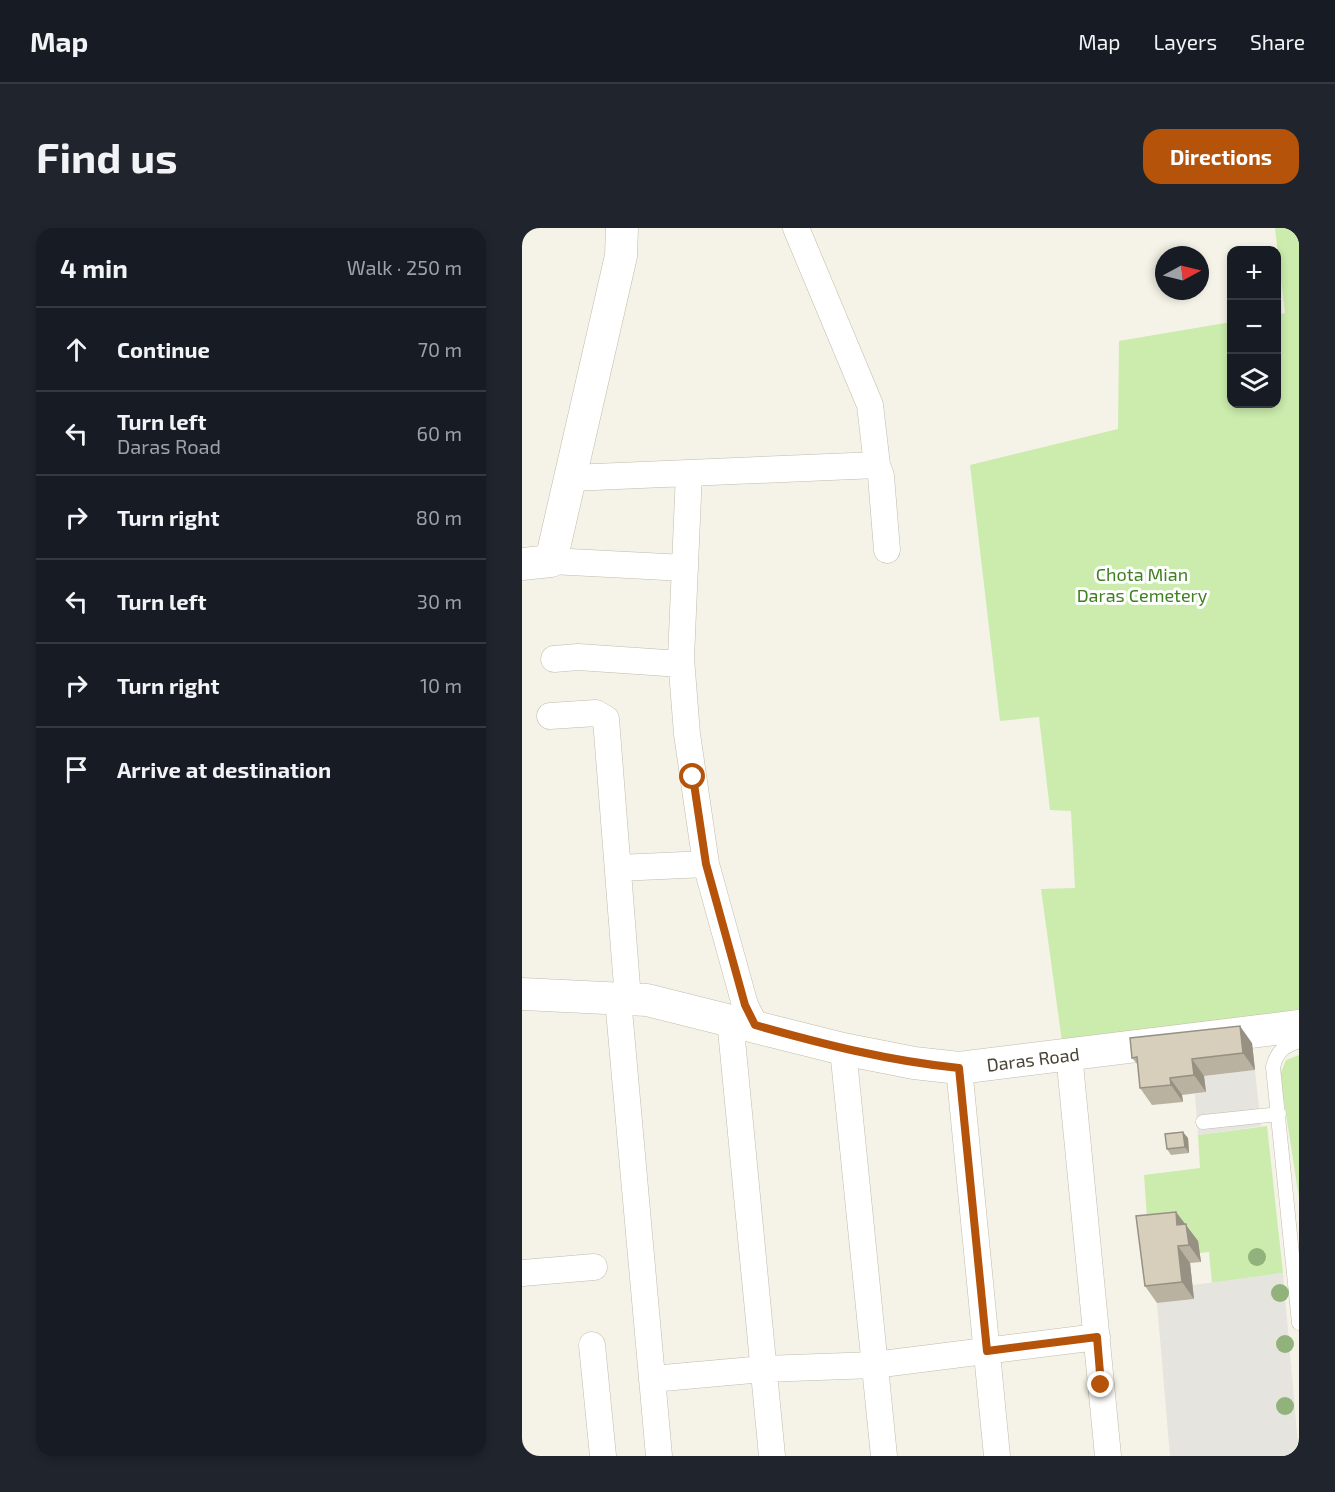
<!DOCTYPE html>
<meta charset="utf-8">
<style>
:root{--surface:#171b24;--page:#20242c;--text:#f1f3f6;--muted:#9ea1a6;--line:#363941;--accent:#b45309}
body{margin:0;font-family:"Exo 2",sans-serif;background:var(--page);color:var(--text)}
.controls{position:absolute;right:18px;top:18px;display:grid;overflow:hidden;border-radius:12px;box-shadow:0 3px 9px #0003}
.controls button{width:54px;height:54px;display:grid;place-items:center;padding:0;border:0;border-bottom:2px solid var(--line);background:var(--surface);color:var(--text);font:30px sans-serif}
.compass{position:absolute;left:633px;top:18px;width:54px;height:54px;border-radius:50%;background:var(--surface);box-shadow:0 3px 9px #0003;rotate:83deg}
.stop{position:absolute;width:18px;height:18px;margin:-14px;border:4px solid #b45309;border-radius:50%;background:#fff}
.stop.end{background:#b45309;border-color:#fff;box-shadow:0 2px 6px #0008}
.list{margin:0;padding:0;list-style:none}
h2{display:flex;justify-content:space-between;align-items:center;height:78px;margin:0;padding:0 24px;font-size:26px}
h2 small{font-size:20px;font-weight:400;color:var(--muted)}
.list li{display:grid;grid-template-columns:39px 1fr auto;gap:18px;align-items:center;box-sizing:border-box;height:84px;padding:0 24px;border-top:2px solid var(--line)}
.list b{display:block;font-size:22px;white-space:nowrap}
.list p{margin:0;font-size:20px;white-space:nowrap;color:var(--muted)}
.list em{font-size:20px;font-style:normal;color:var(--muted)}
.icon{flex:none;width:33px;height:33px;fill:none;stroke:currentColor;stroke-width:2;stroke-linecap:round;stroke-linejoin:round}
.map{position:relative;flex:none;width:777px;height:1228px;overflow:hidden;border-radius:18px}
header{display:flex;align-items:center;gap:36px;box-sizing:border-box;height:84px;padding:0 30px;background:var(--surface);border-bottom:2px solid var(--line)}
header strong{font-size:28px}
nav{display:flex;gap:33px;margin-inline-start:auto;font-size:21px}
.intro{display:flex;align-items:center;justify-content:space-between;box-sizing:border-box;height:144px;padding:0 36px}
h1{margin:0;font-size:42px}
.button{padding:15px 27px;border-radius:18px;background:var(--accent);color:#fff;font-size:21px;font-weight:700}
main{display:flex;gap:36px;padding:0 36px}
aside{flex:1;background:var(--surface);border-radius:18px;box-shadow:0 3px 9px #0003}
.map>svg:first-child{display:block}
.green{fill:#cbecad}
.parking{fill:#e6e4df}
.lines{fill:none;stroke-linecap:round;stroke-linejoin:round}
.service-casing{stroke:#c1bba9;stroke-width:15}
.minor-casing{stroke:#c1bba9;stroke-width:27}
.tertiary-casing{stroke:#c1bba9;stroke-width:33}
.service{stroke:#fff;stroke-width:14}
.minor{stroke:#fff;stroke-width:26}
.tertiary{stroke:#fff;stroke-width:32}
.tree{fill:#91b37b}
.wall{fill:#b9b2a1}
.shaded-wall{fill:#969183}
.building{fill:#d7cfbb;stroke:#969183;stroke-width:1.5}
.route{stroke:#b45309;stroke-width:8}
.labels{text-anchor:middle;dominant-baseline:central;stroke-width:6;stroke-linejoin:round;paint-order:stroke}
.park-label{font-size:18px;fill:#3f8023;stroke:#fff}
.street-label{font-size:18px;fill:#494335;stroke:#fff}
</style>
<header>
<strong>Map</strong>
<nav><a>Map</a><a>Layers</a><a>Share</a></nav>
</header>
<div class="intro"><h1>Find us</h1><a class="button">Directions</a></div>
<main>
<aside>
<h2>4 min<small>Walk · 250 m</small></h2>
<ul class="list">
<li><svg class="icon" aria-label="ahead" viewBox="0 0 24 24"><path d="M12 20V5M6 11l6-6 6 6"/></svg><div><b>Continue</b></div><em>70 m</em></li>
<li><svg class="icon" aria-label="left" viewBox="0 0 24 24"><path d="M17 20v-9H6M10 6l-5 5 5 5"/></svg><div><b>Turn left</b><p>Daras Road</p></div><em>60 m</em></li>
<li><svg class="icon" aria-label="right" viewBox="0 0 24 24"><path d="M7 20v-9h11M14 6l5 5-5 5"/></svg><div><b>Turn right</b></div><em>80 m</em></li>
<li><svg class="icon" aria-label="left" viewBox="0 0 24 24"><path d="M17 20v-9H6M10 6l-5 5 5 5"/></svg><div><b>Turn left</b></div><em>30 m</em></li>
<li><svg class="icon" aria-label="right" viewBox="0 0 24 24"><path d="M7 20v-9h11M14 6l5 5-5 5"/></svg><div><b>Turn right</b></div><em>10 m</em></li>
<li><svg class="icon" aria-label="arrive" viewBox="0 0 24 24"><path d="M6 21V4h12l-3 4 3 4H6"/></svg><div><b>Arrive at destination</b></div></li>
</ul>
</aside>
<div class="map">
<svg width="777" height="1228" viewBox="0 0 777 1228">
<rect width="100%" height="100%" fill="#f5f2e7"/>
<!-- green -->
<path class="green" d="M 753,0 L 777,0 L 777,781 L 541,821 L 519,661 L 553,660 L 549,583 L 528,582 L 517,489 L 478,493 L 448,237 L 596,201 L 597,113 L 709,94 L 710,176 L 754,176 L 755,87 L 763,85 Z
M 777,827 L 777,970 L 758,847 L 764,832 Z
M 745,898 L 761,1045 L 690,1055 L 687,1024 L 677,1025 L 626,1005 L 622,947 L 678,940 L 676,907 Z"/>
<!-- parking -->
<path class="parking" d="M 733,842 L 739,898 L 676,907 L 673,866 L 684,864 L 682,848 Z
M 761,1045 L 777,1228 L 648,1228 L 635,1075 L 672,1071 L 671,1057 Z"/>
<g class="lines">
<!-- service casing -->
<g class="service-casing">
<path id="service" d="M 777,813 C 762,818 755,823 751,839 L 777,1095
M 681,894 L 757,886"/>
</g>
<!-- minor casing -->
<g class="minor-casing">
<path id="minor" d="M 274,0 L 348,177 L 355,237
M 167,245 L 159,430 L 165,506 L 184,636 L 223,777 L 233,797
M 49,250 L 355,237 L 359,248 L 365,322
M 29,333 L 163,340
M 32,431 L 56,429 L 159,436
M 28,488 L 74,485 L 84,491 L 106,771
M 96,640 L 184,636
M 96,771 L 137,1228
M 208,791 L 250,1228
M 321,821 L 362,1228
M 547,826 L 586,1228
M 437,840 L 475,1228
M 0,1045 L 72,1039
M 70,1117 L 81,1228
M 130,1151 L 242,1141 L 352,1137 L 575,1109"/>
</g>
<!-- tertiary casing -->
<g class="tertiary-casing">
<path id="tertiary" d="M 0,336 L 29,333 L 99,28 L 100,0
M 0,766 L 125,772 L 321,821 L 392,835 L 437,840 L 777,798"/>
</g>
<!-- service -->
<use href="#service" class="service"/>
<!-- minor -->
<use href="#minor" class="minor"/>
<!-- tertiary -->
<use href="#tertiary" class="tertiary"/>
</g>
<!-- trees -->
<g class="tree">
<circle cx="735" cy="1029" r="9"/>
<circle cx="758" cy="1065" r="9"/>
<circle cx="763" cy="1116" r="9"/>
<circle cx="763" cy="1178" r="9"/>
</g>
<!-- wall -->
<path class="wall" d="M 730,815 L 733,842 L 682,848 L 684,864 L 660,867 L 661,874 L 630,877 L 618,860 L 616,837 L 610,830 Z
M 666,910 L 667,925 L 649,927 L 645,921 Z
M 654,984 L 676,1013 L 679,1034 L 668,1035 L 672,1071 L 635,1075 L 623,1058 Z"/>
<!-- shaded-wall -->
<path class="shaded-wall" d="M 718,798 L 730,815 L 733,842 L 721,825 Z
M 670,831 L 682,848 L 684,864 L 672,847 Z
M 648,850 L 660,867 L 661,874 L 649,857 Z
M 661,904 L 666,910 L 667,925 L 663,919 Z
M 654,984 L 676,1013 L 679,1034 L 667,1017 L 655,997 Z
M 656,1018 L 668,1035 L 672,1071 L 660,1054 Z"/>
<!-- building -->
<path class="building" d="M 718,798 L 721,825 L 670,831 L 672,847 L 648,850 L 649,857 L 618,860 L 615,829 L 610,830 L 608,810 Z
M 661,904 L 663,919 L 645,921 L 643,906 Z
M 654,984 L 655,997 L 664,996 L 667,1017 L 656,1018 L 660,1054 L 623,1058 L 614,988 Z"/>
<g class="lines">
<!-- route -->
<path class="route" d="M 171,549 L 184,636 L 223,777 L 233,797 C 300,816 367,833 437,840 L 465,1123 L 575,1109 L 579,1157"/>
</g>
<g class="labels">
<!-- park labels -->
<g class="park-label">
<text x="620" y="346">Chota Mian<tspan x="620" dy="21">Daras Cemetery</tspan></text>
</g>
<!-- street labels -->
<g class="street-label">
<text transform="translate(511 831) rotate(-7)">Daras Road</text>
</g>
</g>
</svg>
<div class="controls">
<button>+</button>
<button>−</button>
<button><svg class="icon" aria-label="layers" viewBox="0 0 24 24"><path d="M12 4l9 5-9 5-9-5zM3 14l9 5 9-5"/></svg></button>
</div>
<svg class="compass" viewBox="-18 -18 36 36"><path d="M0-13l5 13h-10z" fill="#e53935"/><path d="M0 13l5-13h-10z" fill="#9ea1a6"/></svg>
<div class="stop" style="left:171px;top:549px"></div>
<div class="stop end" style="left:579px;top:1157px"></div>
</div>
</main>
